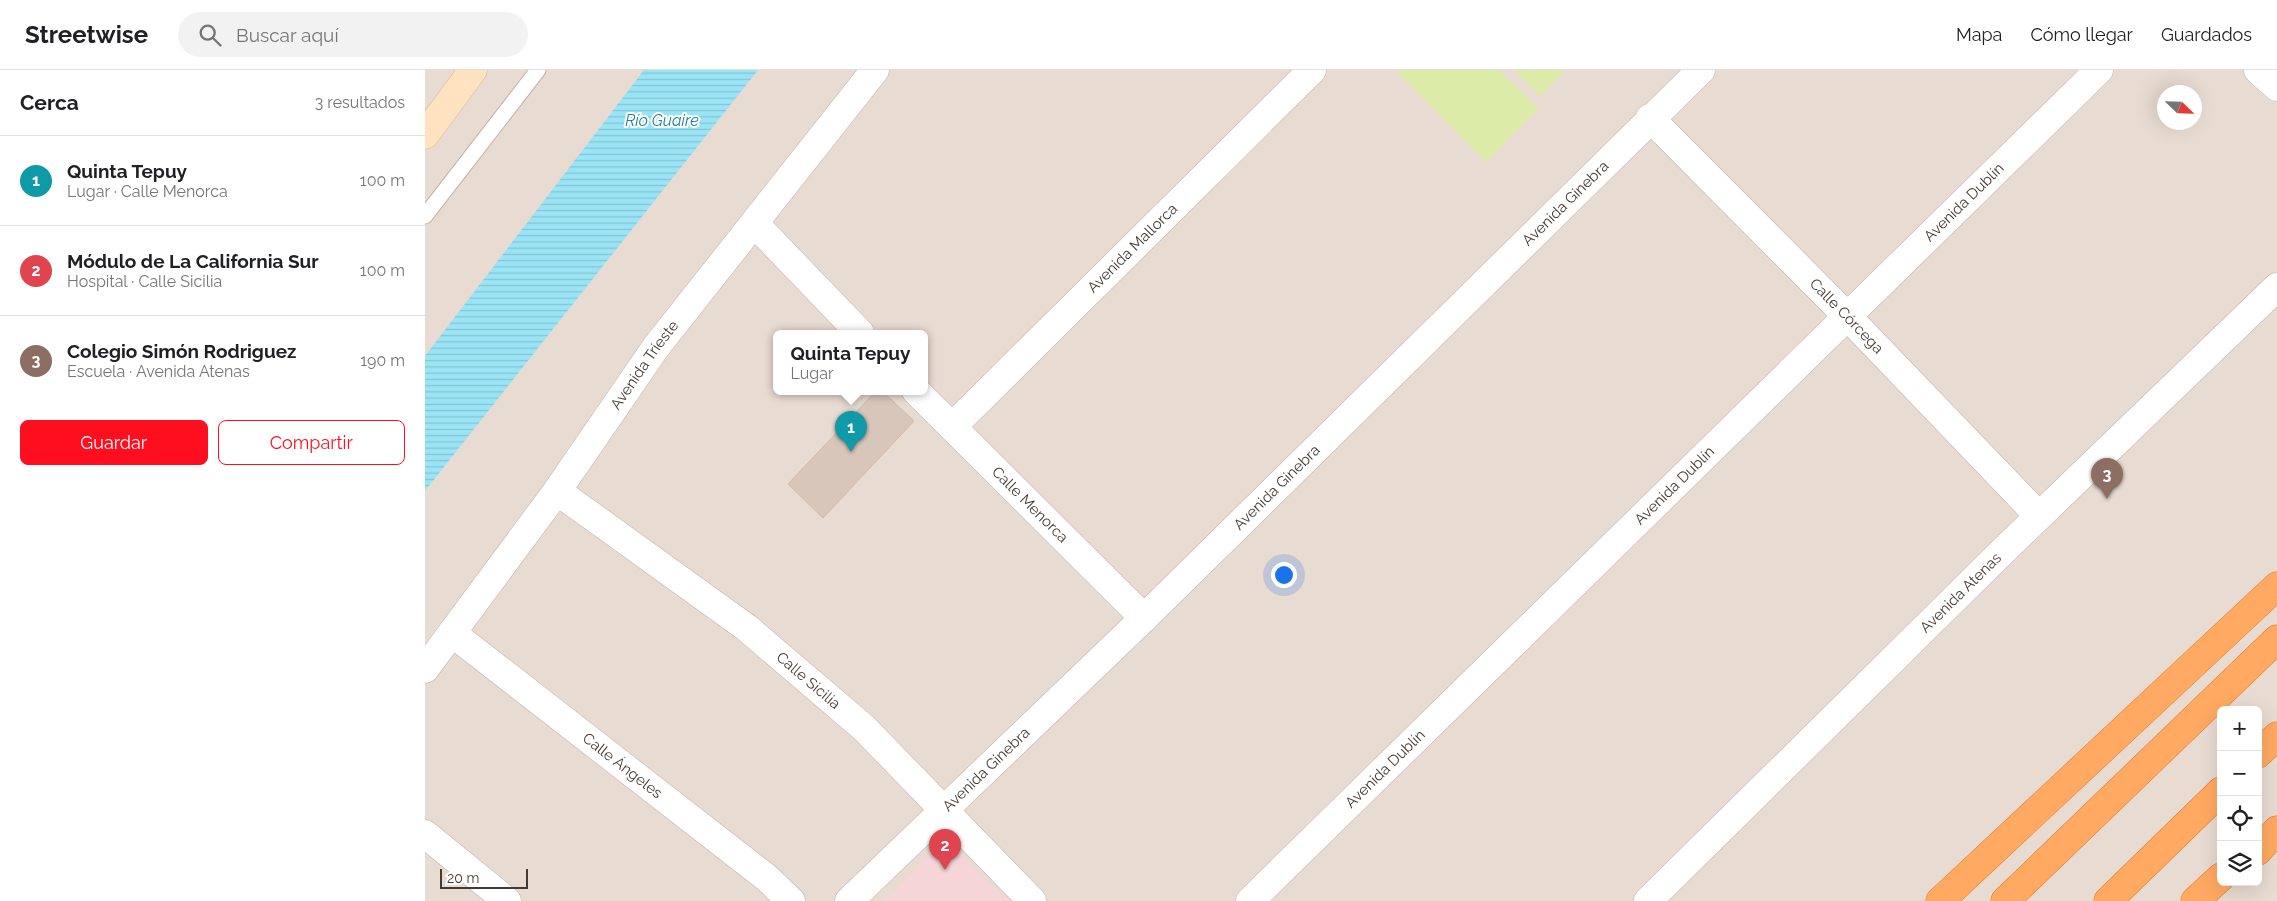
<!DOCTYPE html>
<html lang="es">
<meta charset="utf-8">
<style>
:root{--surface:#fff;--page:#f2f2f2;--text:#202124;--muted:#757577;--line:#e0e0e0;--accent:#ff0e1f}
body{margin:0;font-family:Raleway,sans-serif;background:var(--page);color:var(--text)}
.controls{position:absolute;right:15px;bottom:15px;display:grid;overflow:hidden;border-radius:8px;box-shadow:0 5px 20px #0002}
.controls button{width:45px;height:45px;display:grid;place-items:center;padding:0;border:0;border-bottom:1px solid var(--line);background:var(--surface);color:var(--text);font:25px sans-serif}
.compass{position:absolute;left:1732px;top:15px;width:45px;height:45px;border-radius:50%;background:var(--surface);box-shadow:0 5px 20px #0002;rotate:113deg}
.scale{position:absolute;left:15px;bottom:12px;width:88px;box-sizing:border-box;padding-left:5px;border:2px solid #453a33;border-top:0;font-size:14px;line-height:18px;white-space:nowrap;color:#453a33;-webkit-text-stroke:4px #fff;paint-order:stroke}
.you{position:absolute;left:858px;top:504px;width:18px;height:18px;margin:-12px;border:4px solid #fff;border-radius:50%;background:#1a73e8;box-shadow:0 0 0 8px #1a73e833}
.badge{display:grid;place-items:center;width:32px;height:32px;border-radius:50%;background:var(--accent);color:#fff;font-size:16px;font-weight:700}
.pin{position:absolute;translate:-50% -41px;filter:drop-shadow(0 1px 2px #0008)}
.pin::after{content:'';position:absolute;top:26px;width:18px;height:15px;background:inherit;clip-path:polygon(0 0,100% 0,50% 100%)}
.popup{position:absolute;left:348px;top:260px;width:155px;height:65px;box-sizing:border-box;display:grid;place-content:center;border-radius:8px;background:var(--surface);filter:drop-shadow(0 1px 4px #0005);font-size:16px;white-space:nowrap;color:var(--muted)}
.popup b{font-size:19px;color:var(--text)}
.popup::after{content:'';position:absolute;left:50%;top:100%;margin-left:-10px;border:10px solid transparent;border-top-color:var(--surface)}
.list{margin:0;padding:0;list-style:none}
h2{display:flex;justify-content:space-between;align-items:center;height:65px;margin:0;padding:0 20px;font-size:21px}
h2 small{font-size:16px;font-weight:400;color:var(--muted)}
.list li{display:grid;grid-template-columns:32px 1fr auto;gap:15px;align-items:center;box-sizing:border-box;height:90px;padding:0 20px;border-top:1px solid var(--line)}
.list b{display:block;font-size:19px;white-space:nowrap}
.list p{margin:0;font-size:16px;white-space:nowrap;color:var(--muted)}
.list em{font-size:16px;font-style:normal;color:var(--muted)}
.actions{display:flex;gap:10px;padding:15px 20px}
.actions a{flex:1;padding:11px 0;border:1px solid var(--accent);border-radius:8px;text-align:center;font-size:18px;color:var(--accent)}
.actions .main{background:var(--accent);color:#fff}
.icon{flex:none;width:28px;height:28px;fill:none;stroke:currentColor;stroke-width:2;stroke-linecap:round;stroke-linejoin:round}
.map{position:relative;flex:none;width:1852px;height:831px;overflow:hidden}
header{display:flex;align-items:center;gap:30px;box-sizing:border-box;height:70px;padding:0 25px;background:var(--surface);border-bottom:1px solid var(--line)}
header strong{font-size:24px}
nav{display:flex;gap:28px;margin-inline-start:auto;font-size:18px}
.search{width:350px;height:45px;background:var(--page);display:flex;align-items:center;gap:12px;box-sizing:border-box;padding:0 18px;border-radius:28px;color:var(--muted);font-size:19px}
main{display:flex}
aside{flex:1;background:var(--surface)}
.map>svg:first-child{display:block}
.residential{fill:#e8dbd1;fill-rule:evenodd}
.medical{fill:#f5d5d8}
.pitch{fill:#dceba8}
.water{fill:url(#water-rules)}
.building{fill:#d9c6bb;stroke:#d1baab}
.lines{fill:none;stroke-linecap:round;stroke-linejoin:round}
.lane-casing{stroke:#c2b3a8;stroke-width:17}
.street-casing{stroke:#c2b3a8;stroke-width:29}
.secondary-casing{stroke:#dab791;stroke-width:29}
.highway-casing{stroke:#ea7727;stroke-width:29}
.lane{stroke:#fff;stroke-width:15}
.street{stroke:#fff;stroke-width:28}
.secondary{stroke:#ffe3c1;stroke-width:28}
.highway{stroke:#ffa962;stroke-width:28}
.labels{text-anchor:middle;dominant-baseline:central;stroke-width:4;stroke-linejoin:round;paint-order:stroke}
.street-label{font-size:15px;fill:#453a33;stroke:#fff}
.water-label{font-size:16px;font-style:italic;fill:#207f97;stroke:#fff}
</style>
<header>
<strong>Streetwise</strong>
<div class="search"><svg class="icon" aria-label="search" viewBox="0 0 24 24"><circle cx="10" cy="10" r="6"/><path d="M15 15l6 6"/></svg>Buscar aquí</div>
<nav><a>Mapa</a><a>Cómo llegar</a><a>Guardados</a></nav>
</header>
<main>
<aside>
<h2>Cerca<small>3 resultados</small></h2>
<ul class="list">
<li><span class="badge" style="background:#0f9aa8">1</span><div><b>Quinta Tepuy</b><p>Lugar · Calle Menorca</p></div><em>100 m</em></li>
<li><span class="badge" style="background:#e0444e">2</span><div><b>Módulo de La California Sur</b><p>Hospital · Calle Sicilia</p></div><em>100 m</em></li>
<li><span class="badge" style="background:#8d6e63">3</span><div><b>Colegio Simón Rodriguez</b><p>Escuela · Avenida Atenas</p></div><em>190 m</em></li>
</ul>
<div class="actions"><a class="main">Guardar</a><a>Compartir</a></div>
</aside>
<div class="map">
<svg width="1852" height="831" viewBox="0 0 1852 831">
<defs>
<pattern id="water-rules" width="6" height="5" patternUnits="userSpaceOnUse" patternTransform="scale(1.25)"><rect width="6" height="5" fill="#9ae4f6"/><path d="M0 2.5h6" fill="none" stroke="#86c4d3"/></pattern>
</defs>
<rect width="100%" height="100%" fill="#f3ebe3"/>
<!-- residential -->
<path class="residential" d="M 0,0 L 1852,0 L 1852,831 L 0,831 ZM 1740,22 L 1770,22 L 1770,52 L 1740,52 ZM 352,263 L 500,263 L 500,321 L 352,321 ZM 1796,640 L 1833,640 L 1833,812 L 1796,812 Z"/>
<!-- medical -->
<path class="medical" d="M 520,769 L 583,831 L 459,831 Z"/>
<!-- pitch -->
<path class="pitch" d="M 970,0 L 1074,0 L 1113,39 L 1061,92 Z
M 1089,0 L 1141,0 L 1115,26 Z"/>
<!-- water -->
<path class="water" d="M 219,0 L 333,0 L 0,421 L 0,286 Z"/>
<!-- building -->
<path class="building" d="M 451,321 L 457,321 L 489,351 L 398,448 L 363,414 Z"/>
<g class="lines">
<!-- lane casing -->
<g class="lane-casing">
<path id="lane" d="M 0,146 L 113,0"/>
</g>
<!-- street casing -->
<g class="street-casing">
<g id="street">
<path d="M 1833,0 L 1852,17"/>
<path id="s1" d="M 1225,48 L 1422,246 L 1614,446"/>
<path d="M 330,154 L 435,263"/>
<path id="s2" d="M 491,321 L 719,548"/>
<path id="s3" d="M 527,357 L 887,0"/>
<path id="s4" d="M 132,421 L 322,558 L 439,658 L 607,831"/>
<path id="s5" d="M 27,563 L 342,808 L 366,831"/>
<path id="s6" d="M 0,599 L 132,421 L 231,277 L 450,0"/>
<path d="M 0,764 L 82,831"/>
<path id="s7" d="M 424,831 L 719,548 L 1276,0"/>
<path id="s8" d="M 825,831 L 1674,0"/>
<path id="s9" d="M 1223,831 L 1581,478 L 1852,217"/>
</g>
</g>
<!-- secondary casing -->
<g class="secondary-casing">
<path id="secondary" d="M 0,65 L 48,0"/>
</g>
<!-- highway casing -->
<g class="highway-casing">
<path id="highway" d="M 1833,684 L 1852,666
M 1833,781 L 1852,760
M 1515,831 L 1852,516
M 1580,831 L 1852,569
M 1683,831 L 1796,721
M 1770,831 L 1796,807"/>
</g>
<!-- lane -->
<use href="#lane" class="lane"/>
<!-- street -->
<use href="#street" class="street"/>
<!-- secondary -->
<use href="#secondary" class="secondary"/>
<!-- highway -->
<use href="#highway" class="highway"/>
</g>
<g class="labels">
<!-- street labels -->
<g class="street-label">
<text stroke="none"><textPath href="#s8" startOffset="999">Avenida Dublín</textPath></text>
<text stroke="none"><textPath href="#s7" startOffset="1000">Avenida Ginebra</textPath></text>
<text stroke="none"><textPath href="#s3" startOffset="254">Avenida Mallorca</textPath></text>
<text stroke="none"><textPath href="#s1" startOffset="279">Calle Córcega</textPath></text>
<text stroke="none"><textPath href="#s6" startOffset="375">Avenida Trieste</textPath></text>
<text stroke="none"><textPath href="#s8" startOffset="594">Avenida Dublín</textPath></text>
<text stroke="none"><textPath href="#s7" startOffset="595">Avenida Ginebra</textPath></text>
<text stroke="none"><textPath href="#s2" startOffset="161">Calle Menorca</textPath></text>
<text stroke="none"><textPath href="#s9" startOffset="439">Avenida Atenas</textPath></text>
<text stroke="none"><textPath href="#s4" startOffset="315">Calle Sicilia</textPath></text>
<text stroke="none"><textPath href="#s5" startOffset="216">Calle Ángeles</textPath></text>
<text stroke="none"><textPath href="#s8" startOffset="189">Avenida Dublín</textPath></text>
<text stroke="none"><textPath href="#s7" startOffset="190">Avenida Ginebra</textPath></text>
</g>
<!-- water labels -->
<g class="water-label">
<text x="237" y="50">Río Guaire</text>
</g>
</g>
</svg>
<div class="controls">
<button>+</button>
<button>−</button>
<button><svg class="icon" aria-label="locate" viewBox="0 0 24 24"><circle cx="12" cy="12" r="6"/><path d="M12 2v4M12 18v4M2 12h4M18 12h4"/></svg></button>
<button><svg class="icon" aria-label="layers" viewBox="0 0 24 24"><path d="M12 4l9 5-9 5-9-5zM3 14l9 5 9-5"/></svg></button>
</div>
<svg class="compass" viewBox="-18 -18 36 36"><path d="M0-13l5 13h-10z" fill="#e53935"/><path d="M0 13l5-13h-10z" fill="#757577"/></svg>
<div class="scale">20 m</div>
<div class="you"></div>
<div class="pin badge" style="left:426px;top:382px;background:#0f9aa8">1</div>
<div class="popup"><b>Quinta Tepuy</b>Lugar</div>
<div class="pin badge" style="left:520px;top:800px;background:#e0444e">2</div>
<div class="pin badge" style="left:1682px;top:429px;background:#8d6e63">3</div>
</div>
</main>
